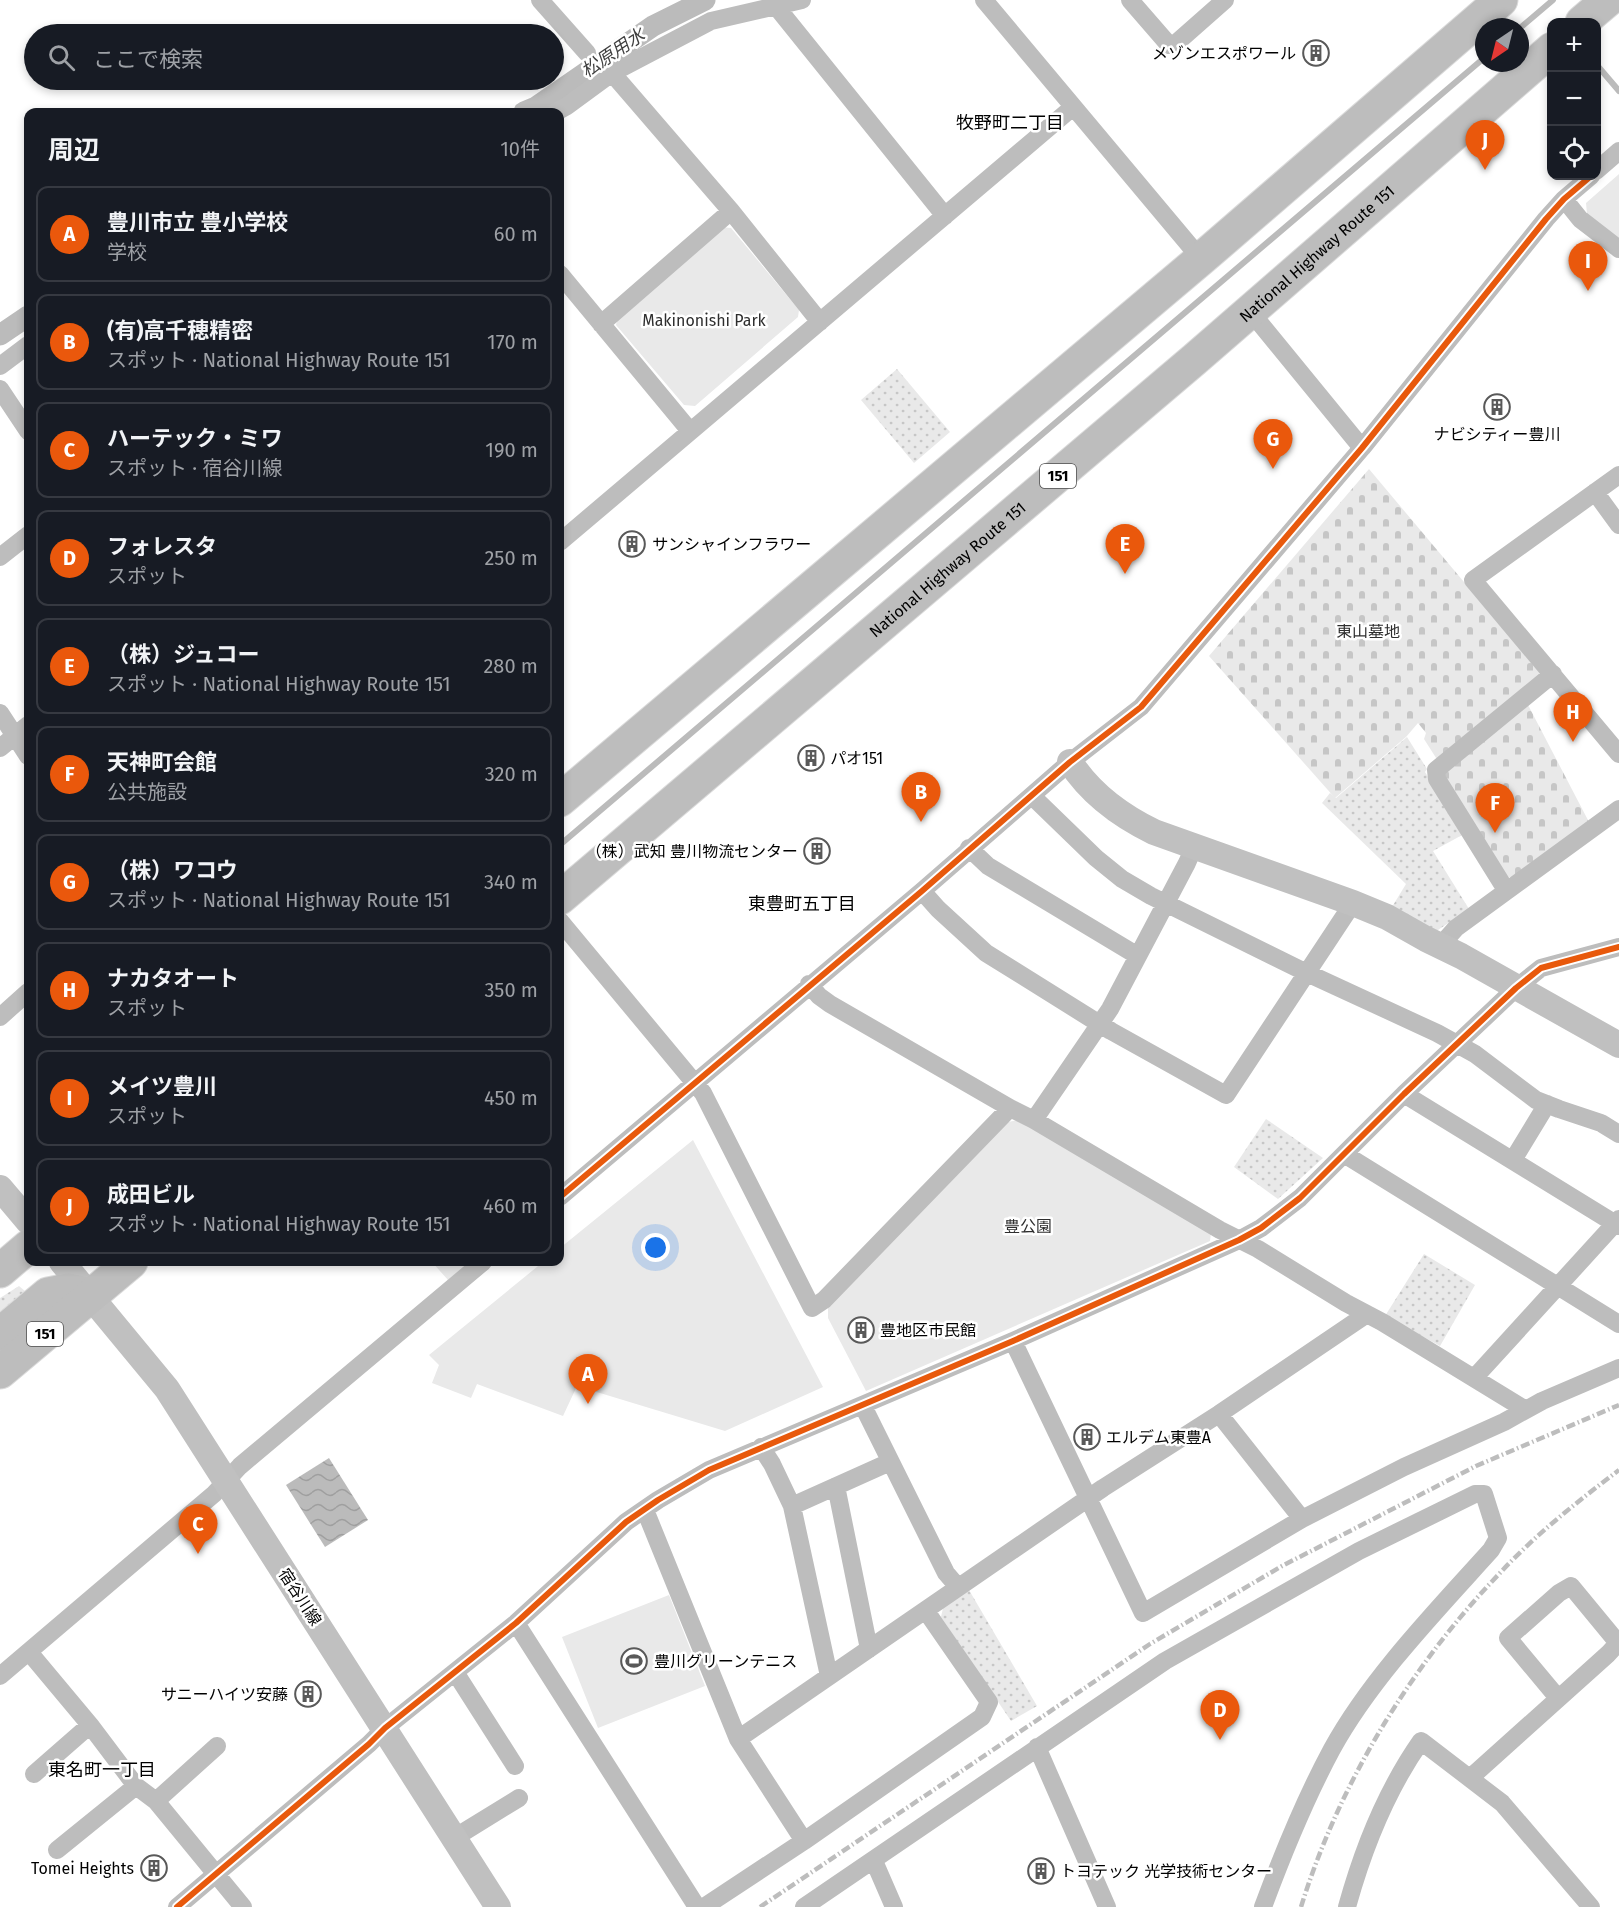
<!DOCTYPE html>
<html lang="ja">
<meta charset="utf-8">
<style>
:root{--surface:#171b24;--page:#242831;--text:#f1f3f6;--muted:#9ea1a6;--line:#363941;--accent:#ea580c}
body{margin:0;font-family:"Fira Sans","Noto Sans JP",sans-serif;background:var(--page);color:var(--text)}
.controls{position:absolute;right:18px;top:18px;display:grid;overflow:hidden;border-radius:12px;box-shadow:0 3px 9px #0003}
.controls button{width:54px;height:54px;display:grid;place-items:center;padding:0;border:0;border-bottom:2px solid var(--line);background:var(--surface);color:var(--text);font:30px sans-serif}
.compass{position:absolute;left:1475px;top:18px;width:54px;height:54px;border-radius:50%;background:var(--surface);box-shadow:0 3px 9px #0003;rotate:215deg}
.you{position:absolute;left:656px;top:1248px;width:21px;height:21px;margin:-15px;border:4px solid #fff;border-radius:50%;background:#1a73e8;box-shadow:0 0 0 9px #1a73e833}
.badge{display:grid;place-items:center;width:39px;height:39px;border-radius:50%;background:var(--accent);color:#fff;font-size:20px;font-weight:700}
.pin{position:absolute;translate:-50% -50px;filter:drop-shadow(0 2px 3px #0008)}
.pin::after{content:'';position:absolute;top:32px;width:21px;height:18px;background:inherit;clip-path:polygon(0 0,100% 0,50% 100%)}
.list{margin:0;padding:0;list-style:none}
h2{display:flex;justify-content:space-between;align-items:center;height:78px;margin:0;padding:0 24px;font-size:26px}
h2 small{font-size:20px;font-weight:400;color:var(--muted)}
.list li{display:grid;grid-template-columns:39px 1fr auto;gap:18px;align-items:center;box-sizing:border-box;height:96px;margin:0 12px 12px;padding:0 12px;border:2px solid var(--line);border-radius:12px}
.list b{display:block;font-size:22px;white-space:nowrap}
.list p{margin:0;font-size:20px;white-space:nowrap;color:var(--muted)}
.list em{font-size:20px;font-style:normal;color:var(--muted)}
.icon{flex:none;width:33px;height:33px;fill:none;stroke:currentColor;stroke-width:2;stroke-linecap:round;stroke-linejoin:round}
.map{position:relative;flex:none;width:1619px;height:1907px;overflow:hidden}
.search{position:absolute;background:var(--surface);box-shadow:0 3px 9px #0003;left:24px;top:24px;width:540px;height:66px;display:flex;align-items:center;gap:15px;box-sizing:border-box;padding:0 21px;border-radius:33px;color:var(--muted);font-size:22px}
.panel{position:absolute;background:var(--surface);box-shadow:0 3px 9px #0003;left:24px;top:108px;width:540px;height:1158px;border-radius:12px}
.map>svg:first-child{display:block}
.grass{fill:url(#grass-dots)}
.cemetery{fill:url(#cemetery-stones)}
.park{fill:#e9e9e9}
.water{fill:url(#water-waves)}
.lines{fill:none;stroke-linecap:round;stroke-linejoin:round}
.stream{stroke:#bbb;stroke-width:6}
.canal{stroke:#bbb;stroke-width:21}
.highway-casing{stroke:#dbdbdb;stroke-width:35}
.street{stroke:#bdbdbd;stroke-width:18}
.secondary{stroke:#c0c0c0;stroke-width:26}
.highway{stroke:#bdbdbd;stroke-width:33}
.rail{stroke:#bdbdbd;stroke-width:4.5;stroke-dasharray:9 3 1.5 3;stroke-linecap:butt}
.cycleway-casing{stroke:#fff;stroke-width:10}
.cycleway{stroke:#e8590c;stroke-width:6}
.labels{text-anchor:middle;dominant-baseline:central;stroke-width:5;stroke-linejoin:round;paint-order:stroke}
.shield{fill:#fff;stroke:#4c4c4c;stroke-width:1.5}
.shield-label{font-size:15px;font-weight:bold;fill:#000}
.poi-label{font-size:16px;fill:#000;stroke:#fff;text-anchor:start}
.street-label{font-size:16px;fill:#000;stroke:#fff}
.park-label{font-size:16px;fill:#2e2e2e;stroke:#fff}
.water-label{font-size:18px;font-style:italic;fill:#3f3f3f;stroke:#fff}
.neighbourhood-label{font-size:18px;fill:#000;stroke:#fff}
</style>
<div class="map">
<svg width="1619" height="1907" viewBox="0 0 1619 1907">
<defs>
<pattern id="grass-dots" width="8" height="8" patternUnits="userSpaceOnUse" patternTransform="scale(1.5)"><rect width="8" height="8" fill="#e9e9e9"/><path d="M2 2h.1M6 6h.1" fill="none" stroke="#c6c6c6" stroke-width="1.8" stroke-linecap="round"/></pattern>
<pattern id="cemetery-stones" width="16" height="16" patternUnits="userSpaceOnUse" patternTransform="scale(1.5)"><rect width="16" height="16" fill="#e9e9e9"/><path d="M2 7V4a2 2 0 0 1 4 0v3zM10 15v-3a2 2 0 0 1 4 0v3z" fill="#c6c6c6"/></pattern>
<pattern id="water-waves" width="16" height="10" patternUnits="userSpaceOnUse" patternTransform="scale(1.5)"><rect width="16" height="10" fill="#bbb"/><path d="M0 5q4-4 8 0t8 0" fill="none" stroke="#9f9f9f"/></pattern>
</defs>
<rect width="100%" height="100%" fill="#fff"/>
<!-- grass -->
<path class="grass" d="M 897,369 L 950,432 L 914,463 L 861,400 Z
M 1407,737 L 1427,769 L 1425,772 L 1464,834 L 1433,851 L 1469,909 L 1438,930 L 1433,930 L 1392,907 L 1406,884 L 1322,803 L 1330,793 L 1336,798 Z
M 1266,1119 L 1323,1158 L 1278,1199 L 1234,1167 Z
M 1424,1254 L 1475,1285 L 1440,1346 L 1385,1316 Z
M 19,1286 L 32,1297 L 0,1325 L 0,1298 Z
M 969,1590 L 1037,1706 L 1011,1721 L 941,1617 L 943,1608 Z"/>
<!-- cemetery -->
<path class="cemetery" d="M 1369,469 L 1553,688 L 1544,688 L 1527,703 L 1590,824 L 1511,878 L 1502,874 L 1444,781 L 1445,772 L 1424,739 L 1426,733 L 1418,723 L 1406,737 L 1335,798 L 1209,656 Z"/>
<!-- park -->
<path class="park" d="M 1619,174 L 1619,239 L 1587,214 L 1586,203 Z
M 721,227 L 731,228 L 799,310 L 798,317 L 695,406 L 684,405 L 616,325 L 618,317 Z
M 1018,1120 L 1211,1233 L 1210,1241 L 866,1391 L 828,1318 L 828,1306 L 1008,1122 Z
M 693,1140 L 823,1387 L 725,1431 L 577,1386 L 563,1416 L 477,1384 L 471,1398 L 432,1383 L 439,1365 L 429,1355 L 543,1262 L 560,1262 L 560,1248 Z
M 432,1262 L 470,1262 L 448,1280 Z
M 669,1595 L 705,1686 L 598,1728 L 562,1637 Z"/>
<!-- water -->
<path class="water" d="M 329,1458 L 368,1520 L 325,1547 L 286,1485 Z"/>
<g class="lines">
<!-- stream -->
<path class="stream" d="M 1520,28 L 1553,0
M 1596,64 L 1619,91
M 561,844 L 1484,58"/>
<!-- canal -->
<path class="canal" d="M 524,112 L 536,107 L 653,26 L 705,0
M 0,335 L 28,316"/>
<!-- highway casing -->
<g class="highway-casing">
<g id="highway">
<path d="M 1582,22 L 1608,0"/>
<path d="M 560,800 L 1201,259 L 1501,0"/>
<path id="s1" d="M 560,898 L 1195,359 L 1552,49"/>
<path d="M 0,1271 L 28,1247"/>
<path d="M 0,1334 L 48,1294 L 69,1290 L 91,1295"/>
<path d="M 0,1372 L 131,1262"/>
</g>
</g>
<!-- street -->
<path class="street" d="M 540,0 L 587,53
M 984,0 L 1201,259
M 1130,0 L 1169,45 L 1174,45 L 1225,0
M 775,5 L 945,216
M 612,73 L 731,211 L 820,322
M 556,112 L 567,106 L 612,73 L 711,21 L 802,0
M 1596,171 L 1619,151
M 1564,199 L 1580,219 L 1619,249
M 560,274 L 690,431
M 1250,311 L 1362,448
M 601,324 L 731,211
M 0,366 L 28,345
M 0,389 L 28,431
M 1619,475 L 1473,580 L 1619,754
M 1595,492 L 1619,525
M 560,542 L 1073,107
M 0,557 L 28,535
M 0,713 L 28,756
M 0,748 L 28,725
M 1032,796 L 1096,858 L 1122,879 L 1151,896 L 1307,973 L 1437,1033 L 1475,1054 L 1536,1100 L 1559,1109 L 1601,1123 L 1619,1134
M 969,848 L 988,866 L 1138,956
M 1506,890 L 1437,779 L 1436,770 L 1553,674
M 922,891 L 938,909 L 986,953 L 1111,1031 L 1226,1095 L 1353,903
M 560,921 L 703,1093 L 812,1308 L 824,1300 L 1010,1108
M 1441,945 L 1456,928 L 1619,809
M 809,984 L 819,996 L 830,1004 L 1010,1108 L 1034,1120 L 1220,1230 L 1258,1249 L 1346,1303 L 1382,1322 L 1526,1410
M 0,1017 L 28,992
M 1404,1094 L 1619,1226
M 1034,1120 L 1110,1009 L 1187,863 L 1194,847
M 1344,1154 L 1619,1324
M 1513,1160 L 1547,1104
M 560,1197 L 922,891 L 1070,762 L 1141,707 L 1362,448 L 1546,219 L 1564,199 L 1591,176
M 1013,1341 L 1143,1613 L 1302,1519 L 1404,1467 L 1504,1422 L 1542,1401 L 1619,1368
M 1475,1377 L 1619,1219
M 863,1406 L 946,1573 L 958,1587
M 1219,1414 L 1302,1519
M 761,1447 L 772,1464 L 792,1506 L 829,1676
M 836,1486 L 869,1649
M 792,1506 L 890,1462
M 645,1510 L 738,1739 L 804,1841
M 516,1623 L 697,1907
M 29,1652 L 90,1725 L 136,1786 L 156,1801 L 243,1907
M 455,1672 L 515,1766
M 0,1676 L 214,1494 L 240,1466 L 483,1262
M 1558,1698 L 1508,1638 L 1559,1593 L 1571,1586 L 1618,1643
M 738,1739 L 1103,1488 L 1219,1414 L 1367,1314
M 1037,1747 L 1107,1907
M 34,1774 L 90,1725
M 1470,1778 L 1608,1654 L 1619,1642
M 156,1801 L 217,1746
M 454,1838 L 519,1798
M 57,1850 L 136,1786
M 874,1861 L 894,1907
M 177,1907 L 369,1744 L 385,1728 L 516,1623 L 626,1522 L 658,1500 L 709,1470 L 1013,1341 L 1239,1240 L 1261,1228 L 1300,1198 L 1404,1094 L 1516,988 L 1541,968 L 1619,947
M 704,1907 L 804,1841 L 982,1717 L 989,1702 L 926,1611
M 804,1907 L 1165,1661 L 1359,1551 L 1475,1494 L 1484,1494 L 1498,1538 L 1491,1550 C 1437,1610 1371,1678 1332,1749 C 1305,1799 1283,1853 1263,1907
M 1347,1907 C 1363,1849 1386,1791 1421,1741 L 1502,1803 L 1591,1907"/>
<!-- secondary -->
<path class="secondary" d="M 1070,762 C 1090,793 1121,816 1154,832 L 1353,903 L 1387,917 L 1426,939 L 1461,956 L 1619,1045
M 0,1188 L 28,1221
M 62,1262 L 167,1389 L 498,1907"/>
<!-- highway -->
<use href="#highway" class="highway"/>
<!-- rail -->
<path class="rail" d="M 760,1907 L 1150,1644 L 1282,1566 L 1476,1466 L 1619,1405
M 1301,1907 C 1339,1784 1410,1667 1499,1574 C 1535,1535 1577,1502 1619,1470"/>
<!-- cycleway casing -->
<g class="cycleway-casing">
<path id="cycleway" d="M 560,1197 L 922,891 L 1070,762 L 1141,707 L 1362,448 L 1546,219 L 1564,199 L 1591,176
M 177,1907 L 369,1744 L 385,1728 L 516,1623 L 626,1522 L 658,1500 L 709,1470 L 1013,1341 L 1239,1240 L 1261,1228 L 1300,1198 L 1404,1094 L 1516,988 L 1541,968 L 1619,947"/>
</g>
<!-- cycleway -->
<use href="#cycleway" class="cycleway"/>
</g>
<!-- icons -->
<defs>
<g id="building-ring" transform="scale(1.35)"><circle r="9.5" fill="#fff" stroke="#595959" stroke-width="1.5"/><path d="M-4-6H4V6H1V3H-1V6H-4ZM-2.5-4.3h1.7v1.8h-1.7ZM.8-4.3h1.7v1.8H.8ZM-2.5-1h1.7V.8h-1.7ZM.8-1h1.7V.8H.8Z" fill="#595959"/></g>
<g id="stadium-ring" transform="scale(1.35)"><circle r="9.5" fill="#fff" stroke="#595959" stroke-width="1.5"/><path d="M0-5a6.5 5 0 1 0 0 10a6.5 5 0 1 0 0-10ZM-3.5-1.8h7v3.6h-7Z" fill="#595959"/></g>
</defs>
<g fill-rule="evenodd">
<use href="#building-ring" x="1316" y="53"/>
<use href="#building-ring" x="1497" y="407"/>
<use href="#building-ring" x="632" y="544"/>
<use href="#building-ring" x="811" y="758"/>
<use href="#building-ring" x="817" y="851"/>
<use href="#building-ring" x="861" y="1330"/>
<use href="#building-ring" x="1087" y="1437"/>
<use href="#stadium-ring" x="634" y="1661"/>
<use href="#building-ring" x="308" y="1694"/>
<use href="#building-ring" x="154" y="1868"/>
<use href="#building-ring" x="1041" y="1871"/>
</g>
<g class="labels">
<!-- shield labels -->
<g class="shield">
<rect x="1040" y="464" width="36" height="24" rx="4.5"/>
<rect x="27" y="1322" width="36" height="24" rx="4.5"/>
</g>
<g class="shield-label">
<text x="1058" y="476">151</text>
<text x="45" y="1334">151</text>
</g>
<!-- poi labels -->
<g class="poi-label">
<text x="1296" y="53" text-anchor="end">メゾンエスポワール</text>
<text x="1497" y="434" text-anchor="middle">ナビシティー豊川</text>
<text x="652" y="544">サンシャインフラワー</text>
<text x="830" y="758">パオ151</text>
<text x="798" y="851" text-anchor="end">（株）武知 豊川物流センター</text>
<text x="880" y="1330">豊地区市民館</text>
<text x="1106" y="1437">エルデム東豊A</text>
<text x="654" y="1661">豊川グリーンテニス</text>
<text x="288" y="1694" text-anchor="end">サニーハイツ安藤</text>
<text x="134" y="1868" text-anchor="end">Tomei Heights</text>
<text x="1060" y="1871">トヨテック 光学技術センター</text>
</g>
<!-- street labels -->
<g class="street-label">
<text stroke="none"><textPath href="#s1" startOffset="994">National Highway Route 151</textPath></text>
<text stroke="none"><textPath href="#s1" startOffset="508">National Highway Route 151</textPath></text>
<text transform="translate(300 1597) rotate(57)">宿谷川線</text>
</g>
<!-- park labels -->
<g class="park-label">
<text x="704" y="320">Makinonishi Park</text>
<text x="1368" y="631">東山墓地</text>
<text x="1028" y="1226">豊公園</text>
</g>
<!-- water labels -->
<g class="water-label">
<text transform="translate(613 53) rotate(-34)">松原用水</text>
</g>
<!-- neighbourhood labels -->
<g class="neighbourhood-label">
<text x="1010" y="123">牧野町二丁目</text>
<text x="802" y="904">東豊町五丁目</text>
<text x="102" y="1770">東名町一丁目</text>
</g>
</g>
</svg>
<div class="controls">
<button>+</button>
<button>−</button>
<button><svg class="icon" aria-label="locate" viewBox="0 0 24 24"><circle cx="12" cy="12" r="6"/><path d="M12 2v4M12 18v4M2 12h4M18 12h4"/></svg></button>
</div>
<svg class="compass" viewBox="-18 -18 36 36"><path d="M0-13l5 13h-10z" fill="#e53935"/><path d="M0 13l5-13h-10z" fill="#9ea1a6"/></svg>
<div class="you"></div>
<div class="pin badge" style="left:588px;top:1404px">A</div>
<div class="pin badge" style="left:921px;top:822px">B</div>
<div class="pin badge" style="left:198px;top:1554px">C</div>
<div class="pin badge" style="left:1220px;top:1740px">D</div>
<div class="pin badge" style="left:1125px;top:574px">E</div>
<div class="pin badge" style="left:1495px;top:833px">F</div>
<div class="pin badge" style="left:1273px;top:469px">G</div>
<div class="pin badge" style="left:1573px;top:742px">H</div>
<div class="pin badge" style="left:1588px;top:291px">I</div>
<div class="pin badge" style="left:1485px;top:170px">J</div>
<div class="search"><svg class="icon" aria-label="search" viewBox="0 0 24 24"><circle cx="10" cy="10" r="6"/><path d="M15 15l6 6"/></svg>ここで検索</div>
<section class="panel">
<h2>周辺<small>10件</small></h2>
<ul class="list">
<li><span class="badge">A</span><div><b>豊川市立 豊小学校</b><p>学校</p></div><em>60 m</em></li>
<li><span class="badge">B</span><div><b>(有)高千穂精密</b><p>スポット · National Highway Route 151</p></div><em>170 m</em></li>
<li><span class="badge">C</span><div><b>ハーテック・ミワ</b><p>スポット · 宿谷川線</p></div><em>190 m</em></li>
<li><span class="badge">D</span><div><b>フォレスタ</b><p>スポット</p></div><em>250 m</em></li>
<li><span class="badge">E</span><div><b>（株）ジュコー</b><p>スポット · National Highway Route 151</p></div><em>280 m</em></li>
<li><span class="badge">F</span><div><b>天神町会館</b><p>公共施設</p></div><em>320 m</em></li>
<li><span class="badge">G</span><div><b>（株）ワコウ</b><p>スポット · National Highway Route 151</p></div><em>340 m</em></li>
<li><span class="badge">H</span><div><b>ナカタオート</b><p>スポット</p></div><em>350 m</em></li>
<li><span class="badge">I</span><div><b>メイツ豊川</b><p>スポット</p></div><em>450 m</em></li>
<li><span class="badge">J</span><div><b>成田ビル</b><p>スポット · National Highway Route 151</p></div><em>460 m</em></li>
</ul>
</section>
</div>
